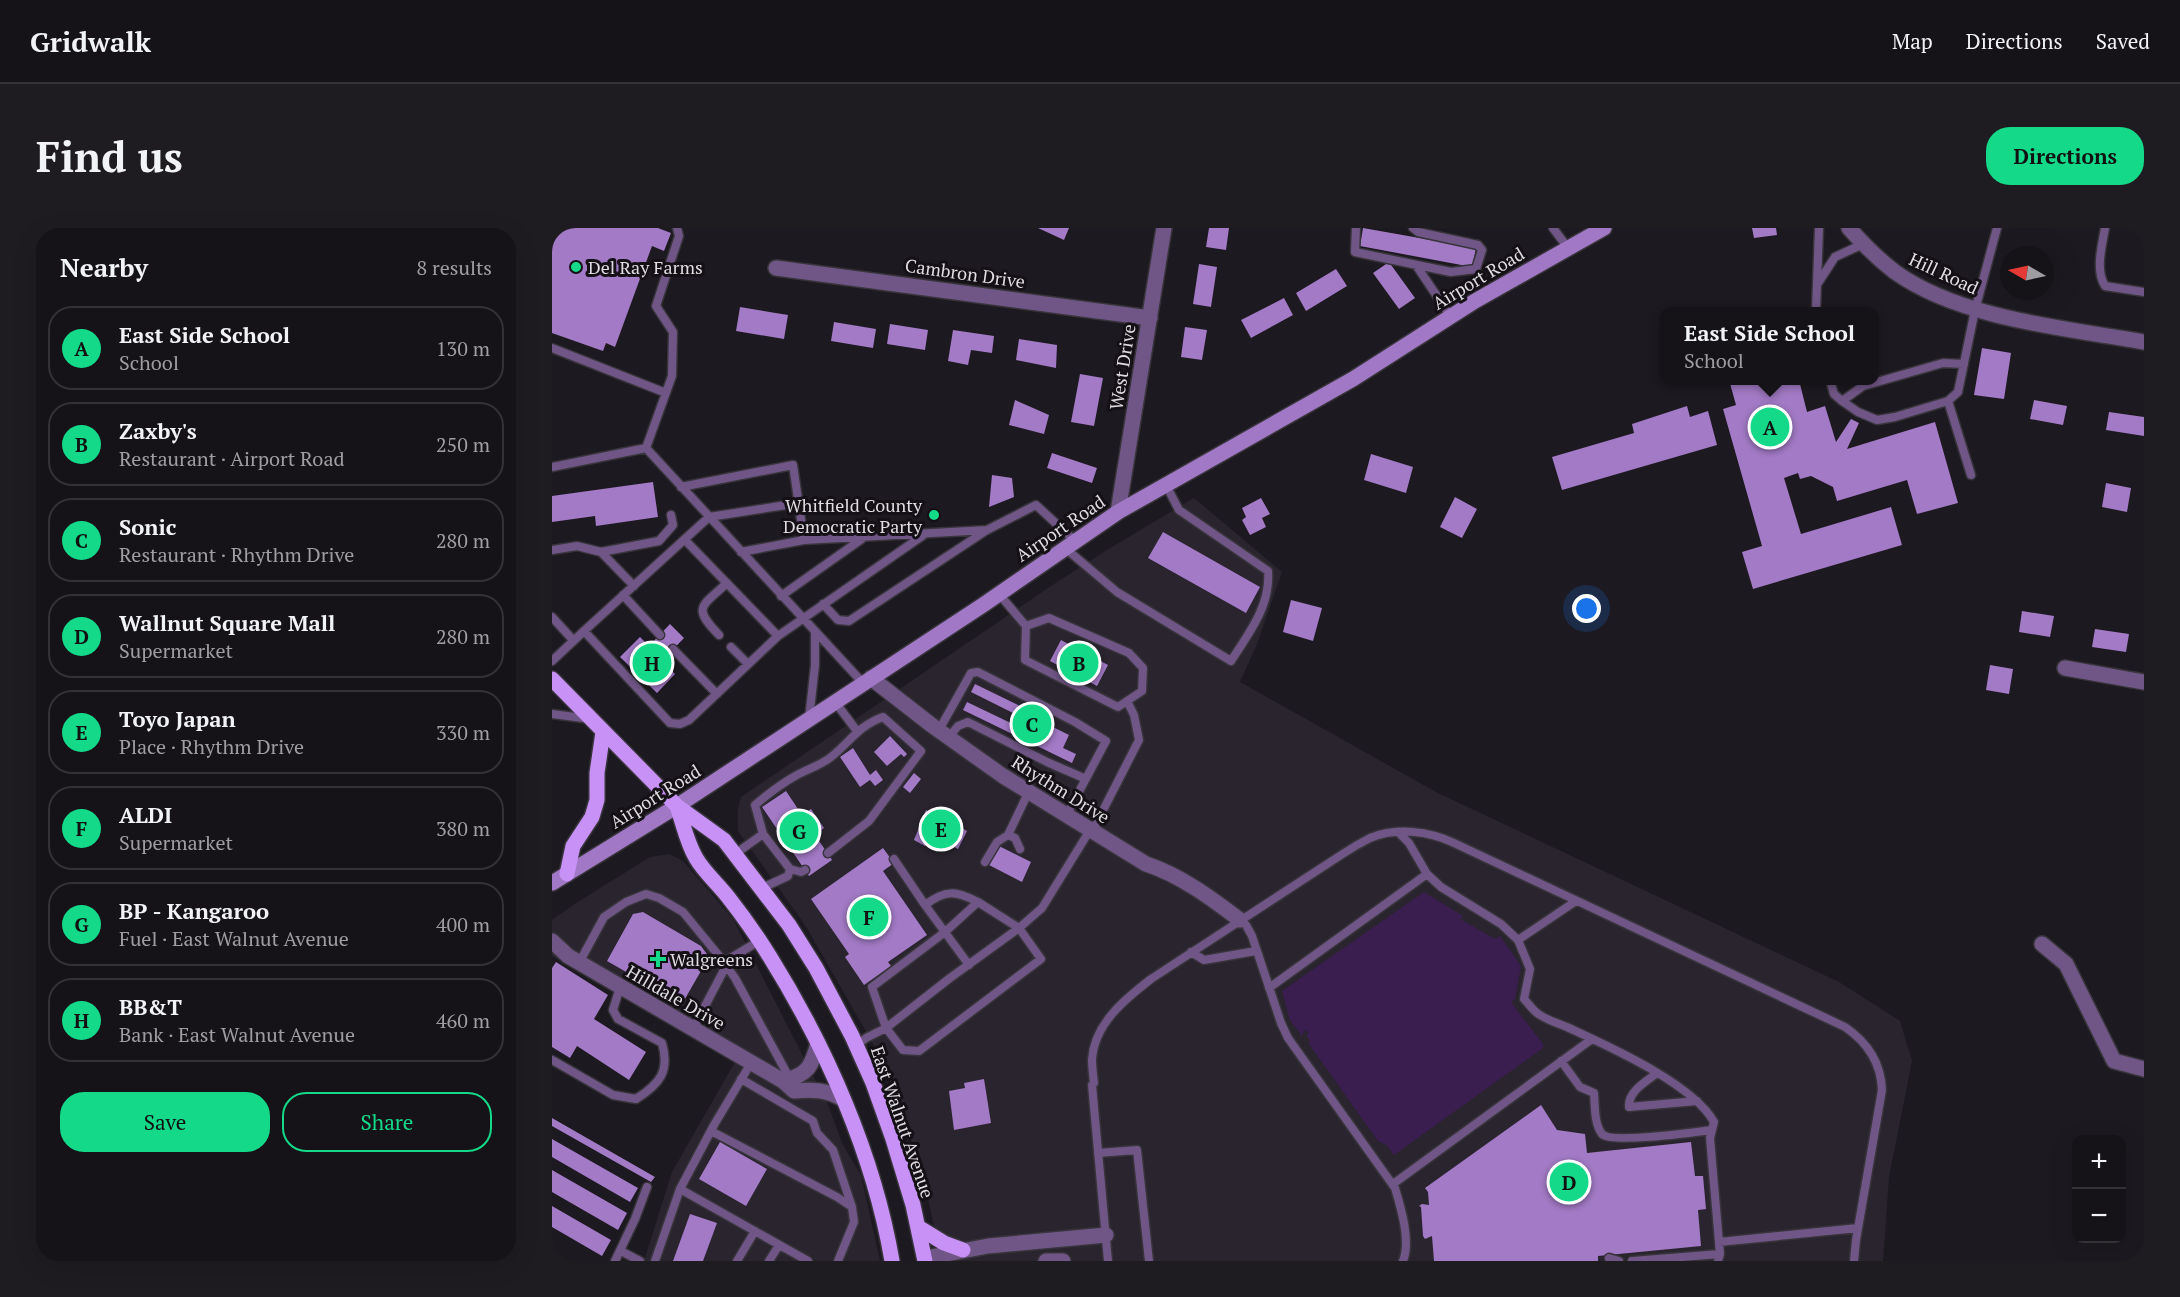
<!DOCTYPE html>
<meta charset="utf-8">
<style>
:root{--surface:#161318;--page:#1f1c21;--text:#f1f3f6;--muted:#9e9ea2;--line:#353237;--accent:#14d989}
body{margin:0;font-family:"PT Serif",serif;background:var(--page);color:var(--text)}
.controls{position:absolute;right:18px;bottom:18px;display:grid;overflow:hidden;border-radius:12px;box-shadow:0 6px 24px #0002}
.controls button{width:54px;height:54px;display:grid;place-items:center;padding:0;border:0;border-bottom:2px solid var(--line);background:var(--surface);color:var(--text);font:30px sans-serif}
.compass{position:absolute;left:1448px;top:18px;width:54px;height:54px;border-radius:50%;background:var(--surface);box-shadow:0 6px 24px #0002;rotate:279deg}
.you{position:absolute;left:1035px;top:381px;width:21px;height:21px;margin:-15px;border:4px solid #fff;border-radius:50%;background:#1a73e8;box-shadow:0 0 0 9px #1a73e833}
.badge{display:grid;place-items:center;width:39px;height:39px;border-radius:50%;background:var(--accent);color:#111;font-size:20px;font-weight:700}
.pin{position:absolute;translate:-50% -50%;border:3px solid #fff;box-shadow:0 2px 6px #0006}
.popup{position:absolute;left:1108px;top:79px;width:219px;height:78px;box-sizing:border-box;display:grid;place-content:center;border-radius:12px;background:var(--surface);filter:drop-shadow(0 2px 4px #0005);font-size:20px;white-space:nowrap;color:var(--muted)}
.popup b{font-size:22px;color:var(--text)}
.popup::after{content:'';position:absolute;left:50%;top:100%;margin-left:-12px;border:12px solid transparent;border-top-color:var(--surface)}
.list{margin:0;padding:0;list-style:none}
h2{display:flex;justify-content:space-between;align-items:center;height:78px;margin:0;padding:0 24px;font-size:26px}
h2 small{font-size:20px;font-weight:400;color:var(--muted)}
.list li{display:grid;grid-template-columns:39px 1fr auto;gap:18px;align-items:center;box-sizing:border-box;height:84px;margin:0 12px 12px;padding:0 12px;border:2px solid var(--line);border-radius:24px}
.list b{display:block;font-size:22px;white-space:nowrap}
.list p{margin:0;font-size:20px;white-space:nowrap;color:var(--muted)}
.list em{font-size:20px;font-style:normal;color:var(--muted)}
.actions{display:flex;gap:12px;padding:18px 24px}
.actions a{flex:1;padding:14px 0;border:2px solid var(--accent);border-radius:24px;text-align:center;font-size:21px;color:var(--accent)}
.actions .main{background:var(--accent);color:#111}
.map{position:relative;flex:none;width:1592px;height:1033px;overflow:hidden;border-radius:24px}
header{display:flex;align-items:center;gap:36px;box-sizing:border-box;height:84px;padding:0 30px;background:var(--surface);border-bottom:2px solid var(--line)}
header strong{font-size:28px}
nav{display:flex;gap:33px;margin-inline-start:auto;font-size:21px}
.intro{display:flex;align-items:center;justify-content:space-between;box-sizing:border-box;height:144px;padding:0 36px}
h1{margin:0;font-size:42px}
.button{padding:15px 27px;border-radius:24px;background:var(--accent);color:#111;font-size:21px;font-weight:700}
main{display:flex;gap:36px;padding:0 36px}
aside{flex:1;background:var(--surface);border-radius:24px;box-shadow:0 6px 24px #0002}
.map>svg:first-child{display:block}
.built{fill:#2a242f}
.green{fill:#3a1e50}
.building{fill:#a27ac5}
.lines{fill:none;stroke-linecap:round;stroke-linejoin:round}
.lane-casing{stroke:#38343b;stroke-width:11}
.street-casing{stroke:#38343b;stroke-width:18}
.secondary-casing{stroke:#38343b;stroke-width:18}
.primary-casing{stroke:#38343b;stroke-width:18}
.lane{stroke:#705686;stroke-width:8}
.street{stroke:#705686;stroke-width:15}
.secondary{stroke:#a178c5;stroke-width:15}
.primary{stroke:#c791f6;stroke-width:15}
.poi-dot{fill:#14d989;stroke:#141016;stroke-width:2}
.labels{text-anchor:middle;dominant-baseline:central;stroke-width:6;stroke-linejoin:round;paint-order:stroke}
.poi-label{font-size:18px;fill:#dfdde1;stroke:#141016;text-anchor:start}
.street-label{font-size:18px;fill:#dfdde1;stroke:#141016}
</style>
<header>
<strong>Gridwalk</strong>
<nav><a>Map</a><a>Directions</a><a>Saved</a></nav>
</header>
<div class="intro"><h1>Find us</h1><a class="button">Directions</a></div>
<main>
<aside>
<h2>Nearby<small>8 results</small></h2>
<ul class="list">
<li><span class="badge">A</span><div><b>East Side School</b><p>School</p></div><em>130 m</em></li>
<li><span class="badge">B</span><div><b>Zaxby's</b><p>Restaurant · Airport Road</p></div><em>250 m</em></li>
<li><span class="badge">C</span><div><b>Sonic</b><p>Restaurant · Rhythm Drive</p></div><em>280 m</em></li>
<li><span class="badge">D</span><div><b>Wallnut Square Mall</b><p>Supermarket</p></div><em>280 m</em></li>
<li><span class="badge">E</span><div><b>Toyo Japan</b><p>Place · Rhythm Drive</p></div><em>330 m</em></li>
<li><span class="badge">F</span><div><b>ALDI</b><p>Supermarket</p></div><em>380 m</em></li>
<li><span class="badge">G</span><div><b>BP - Kangaroo</b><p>Fuel · East Walnut Avenue</p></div><em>400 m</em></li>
<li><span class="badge">H</span><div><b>BB&amp;T</b><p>Bank · East Walnut Avenue</p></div><em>460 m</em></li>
</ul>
<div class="actions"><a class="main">Save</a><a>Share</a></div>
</aside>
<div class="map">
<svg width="1592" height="1033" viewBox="0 0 1592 1033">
<rect width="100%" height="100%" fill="#1d1920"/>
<!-- built -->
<path class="built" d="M 642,270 L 730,344 L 705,416 L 688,454 L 884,564 L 1287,754 L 1348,793 L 1360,833 L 1337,949 L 1331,1033 L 390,1033 L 368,936 L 327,826 L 253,697 L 186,603 L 186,581 L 189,569 L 499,358 L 555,322 Z
M 117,626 L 131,633 L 181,691 L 276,877 L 291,917 L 309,947 L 328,1033 L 92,1033 L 120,944 L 183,834 L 0,728 L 0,692 L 24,675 L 98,629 Z"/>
<!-- green -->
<path class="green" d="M 872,664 L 911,688 L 908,691 L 943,711 L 948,708 L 969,738 L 963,771 L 959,774 L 991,816 L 991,820 L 842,927 L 835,917 L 826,913 L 757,816 L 758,812 L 755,809 L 756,804 L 752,802 L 750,808 L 738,792 L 730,763 Z"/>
<!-- building -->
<path class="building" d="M 0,0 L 106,0 L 119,5 L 112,23 L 100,18 L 63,119 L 54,115 L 51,123 L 0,105 Z
M 486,0 L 517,0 L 512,12 Z
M 657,0 L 677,0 L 674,22 L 654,19 Z
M 811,0 L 924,20 L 920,39 L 808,18 Z
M 1200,0 L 1224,0 L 1225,7 L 1202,10 Z
M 837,34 L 863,70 L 847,81 L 821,45 Z
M 647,36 L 665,39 L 659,79 L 641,76 Z
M 784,41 L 795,58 L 754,83 L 744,65 Z
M 732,70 L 741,87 L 699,110 L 689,92 Z
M 188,79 L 236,87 L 232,111 L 184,103 Z
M 282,94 L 324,101 L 321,120 L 279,113 Z
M 338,96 L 376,102 L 373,122 L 335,116 Z
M 633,99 L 655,102 L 650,132 L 629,129 Z
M 401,102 L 442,108 L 440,125 L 419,122 L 416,137 L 396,133 Z
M 467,111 L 505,117 L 504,140 L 464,132 Z
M 1430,120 L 1459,125 L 1452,171 L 1422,167 Z
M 528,146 L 551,150 L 542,198 L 519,194 Z
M 1177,152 L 1247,152 L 1255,184 L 1273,178 L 1284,214 L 1299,191 L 1307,195 L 1295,221 L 1383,194 L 1406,275 L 1365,286 L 1355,252 L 1285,273 L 1281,259 L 1259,248 L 1248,251 L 1246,245 L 1232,250 L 1249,306 L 1339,279 L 1350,317 L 1201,361 L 1190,324 L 1210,318 L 1171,181 L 1184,177 Z
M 463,172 L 497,187 L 492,206 L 457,197 Z
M 1482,172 L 1515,178 L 1511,197 L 1478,191 Z
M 1135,178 L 1138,189 L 1156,183 L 1165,217 L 1010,262 L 1000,229 L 1082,205 L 1080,196 Z
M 1557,184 L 1592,189 L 1592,208 L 1554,202 Z
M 500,225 L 545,240 L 540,255 L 495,240 Z
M 819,226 L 861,239 L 854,265 L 812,252 Z
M 440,247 L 460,250 L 462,269 L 437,279 Z
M 101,254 L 106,289 L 44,298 L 43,288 L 0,294 L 0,268 Z
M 1554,255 L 1579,260 L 1575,284 L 1550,279 Z
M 903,269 L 925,281 L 910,310 L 888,299 Z
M 709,270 L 718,286 L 710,290 L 714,299 L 698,307 L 690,292 L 694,289 L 690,280 Z
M 611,304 L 708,359 L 694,385 L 596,330 Z
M 739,372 L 770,380 L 761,413 L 731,404 Z
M 1470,383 L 1502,388 L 1498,409 L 1467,404 Z
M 118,396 L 132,410 L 110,433 L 123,446 L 105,465 L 68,429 L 88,409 L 97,418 Z
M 1543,401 L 1577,406 L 1574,424 L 1540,419 Z
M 509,412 L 556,437 L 545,458 L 498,433 Z
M 1438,437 L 1461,441 L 1457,466 L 1434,462 Z
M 423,456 L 493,490 L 491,494 L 517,507 L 511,520 L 524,526 L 520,535 L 411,482 L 415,474 L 465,498 L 469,489 L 419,464 Z
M 338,508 L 355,526 L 352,529 L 349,526 L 335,538 L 322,524 Z
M 301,520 L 318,547 L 324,542 L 331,552 L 323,558 L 318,552 L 308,559 L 288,529 Z
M 362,545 L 369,551 L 358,565 L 351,559 Z
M 234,563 L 250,587 L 259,581 L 272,600 L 263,607 L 280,632 L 257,648 L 210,579 Z
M 374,582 L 415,603 L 406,621 L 381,608 L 373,618 L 362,612 Z
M 447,618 L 479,634 L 470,654 L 437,637 Z
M 331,620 L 342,635 L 331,643 L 375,707 L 336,734 L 339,738 L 312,757 L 293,729 L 297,726 L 259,671 Z
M 91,684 L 149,718 L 157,729 L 130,776 L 55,733 L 81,686 Z
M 4,734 L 56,767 L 42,791 L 94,824 L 77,852 L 25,818 L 18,830 L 0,819 L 0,740 Z
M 432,851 L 439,895 L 402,902 L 397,863 L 413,860 L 412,855 Z
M 989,877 L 1005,902 L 1033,906 L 1035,925 L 1139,914 L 1143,948 L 1151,948 L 1154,981 L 1146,982 L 1149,1018 L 1046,1028 L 1046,1033 L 882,1033 L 880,1008 L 873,1011 L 871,1008 L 869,979 L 867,978 L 870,976 L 877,977 L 876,964 L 873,960 Z
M 0,890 L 103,949 L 99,954 L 0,898 Z
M 0,911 L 86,960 L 78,974 L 0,929 Z
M 168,914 L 215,941 L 194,978 L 147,951 Z
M 0,942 L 75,985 L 66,1002 L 0,964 Z
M 0,978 L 59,1012 L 50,1028 L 0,999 Z
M 138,986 L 165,995 L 151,1033 L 121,1033 Z"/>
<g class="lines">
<!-- lane casing -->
<g class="lane-casing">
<path id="lane" d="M 804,0 L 803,24 L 899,44 L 924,41 L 930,22 L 926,17 L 866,4 L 861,0
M 1001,0 L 1016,20
M 1553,0 C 1550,18 1543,42 1553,58 L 1592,64
M 864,37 L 899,89
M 1266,55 L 1283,29 L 1311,16
M 1264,83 L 1267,0
M 0,120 L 114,165
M 1278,152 L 1282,166 L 1290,173 L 1306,184 L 1325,192 L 1343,189 L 1396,173 L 1406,164 L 1423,82 L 1445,0
M 1290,173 L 1311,158 L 1391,135 L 1412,136
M 1396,173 L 1419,247
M 94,220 L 311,455
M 94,220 L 120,148 L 121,104 L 104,78 L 127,8 L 125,0
M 0,239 L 94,220
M 129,259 L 241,237 L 252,312
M 513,320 L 565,364 L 679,433 C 697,405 719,377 716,343 L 627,282 L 614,257
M 0,322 L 25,318 L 49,324 L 107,313 L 121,297 L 119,287
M 49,324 L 82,358
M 189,324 L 252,312 L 435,302
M 447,366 L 474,398 L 473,432 L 566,479 L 590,463 L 591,440 L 577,425 L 497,390 L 474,398
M 71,367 L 108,407
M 229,368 L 314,308
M 271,376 L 286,392 L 297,393 L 435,302 L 484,277 L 523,313
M 0,389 L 21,412
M 32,403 L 157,289 L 247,275
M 167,407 C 140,379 149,379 175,355
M 226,408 L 373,306
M 179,419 L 196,436
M 121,421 L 165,466
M 0,433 L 32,403 L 118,495 L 128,496 L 137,492 L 226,408 L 133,312
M 283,474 L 305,503
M 0,486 L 38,491
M 257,491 L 263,437 L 263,405
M 387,502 L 419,445 L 426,444 L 523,494 L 554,513 L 514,588
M 397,509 L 406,498 L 416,494 L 495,534 L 534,551
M 846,604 L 857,615 L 875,646 L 889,659 L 949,696 L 966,712 L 978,741 L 972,771 C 977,776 982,784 988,787 C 997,793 1008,796 1017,800 C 1058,819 1141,856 1162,894 L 1158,910 L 1168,1026 L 1166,1033
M 211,606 L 203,577 C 216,566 230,555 245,547 C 256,541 269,537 279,529 C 298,514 306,498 331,489 L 369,523 L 317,593 L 276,625
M 456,607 L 463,610 L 468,621
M 183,626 L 211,606 L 238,641 L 236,648 L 210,660
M 342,631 L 373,677
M 433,634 L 445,614 L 456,607 L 476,565
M 238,641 L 249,644 L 253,642
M 426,674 L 467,700 L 489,731 L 367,823 L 351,822 L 334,800 L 320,759 L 393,704 Z
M 688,692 L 694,697 L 700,708 L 729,795 L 736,810 L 843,960 C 849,980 859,1013 851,1033
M 966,712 L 1024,673
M 639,724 L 652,732 L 704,723
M 172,734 L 207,713
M 27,735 L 52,689 L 74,674 L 94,666 L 107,670 L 131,684 L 168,729 L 183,750 L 238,851
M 417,737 L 373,677 C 394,661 404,663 426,674
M 717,760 L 875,646
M 141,801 L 174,738
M 304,818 L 314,810 L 334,800 L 398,750 L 467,700 L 490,680 L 538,602 L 544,596 L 587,512 L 582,487 L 575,473
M 0,832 L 61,867 L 84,871 C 108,856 118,843 110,815 L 66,791 L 61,782 L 68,759
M 1009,833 L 1028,859 L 1042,865 C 1043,877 1042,896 1050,906 C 1059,916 1143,904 1160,902
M 1105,845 C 1094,854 1076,863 1077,879 L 1145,873
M 189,851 L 261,893 L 265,905 L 281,922 L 300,979 L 302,994 L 286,1033
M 159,903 L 285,969 L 300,979
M 546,925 L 585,922 L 597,1033
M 841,956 L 1040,811
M 128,961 L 256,1033
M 1167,1014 L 1306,1000
M 69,1023 L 88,1033
M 1057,1030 L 1067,1033
M 63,1033 L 83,991 L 95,959
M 103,1033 L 128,961 L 162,897 L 199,835
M 185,1033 L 203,1003
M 217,1033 L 227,1017
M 556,1033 L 540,857 L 542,855 C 541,847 540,839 540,832 C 542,796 573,771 599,751 L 789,627 C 798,621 808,615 818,610 C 844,599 877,603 902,615 L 1293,799 C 1315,814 1329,835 1330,862 L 1304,1012 L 1302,1033
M 1080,1033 L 1168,1026"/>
</g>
<!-- street casing -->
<g class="street-casing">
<path id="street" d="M 1297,0 C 1311,16 1326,31 1343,44 C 1409,91 1513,100 1592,114
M 224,40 L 598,90
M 566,284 L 612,0
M 1513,440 L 1592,454
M 319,450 L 382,499 L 451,548 L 594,636 C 628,647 659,670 688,692
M 0,713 L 16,728 L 231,853 L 242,863 C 261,861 274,862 291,871
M 1490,716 L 1514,736 L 1562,833 L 1592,841
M 231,853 C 256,847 260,838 266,815
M 373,1030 L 436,1018 L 554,1007
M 494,1033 L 511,1033"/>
</g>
<!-- secondary casing -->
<g class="secondary-casing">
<path id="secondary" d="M 0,655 L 125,578 L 431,377 L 566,284 L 801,151 L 923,73 L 1052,0"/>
</g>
<!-- primary casing -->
<g class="primary-casing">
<path id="primary" d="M 0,451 L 125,578 L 172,612 L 237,697 L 264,740 L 300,808 L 321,855 L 341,911 L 361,977 L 373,1033
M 125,578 C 131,595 135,615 144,630 C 152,644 166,656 176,669 C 191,688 205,708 218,729 C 274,819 322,927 340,1033
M 15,646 L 21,618 L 40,589 L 45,572 L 45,545 L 51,504
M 366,999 L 392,1015 L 411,1022"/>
</g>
<!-- lane -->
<use href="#lane" class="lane"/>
<!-- street -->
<use href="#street" class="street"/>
<!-- secondary -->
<use href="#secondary" class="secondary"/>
<!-- primary -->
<use href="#primary" class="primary"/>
</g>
<!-- markers -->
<g class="poi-dot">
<circle cx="24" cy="39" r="6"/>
<circle cx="382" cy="287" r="6"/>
<path d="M103 722h6v6h6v6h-6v6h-6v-6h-6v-6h6z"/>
</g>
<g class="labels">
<!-- poi labels -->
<g class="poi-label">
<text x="36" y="39">Del Ray Farms</text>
<text x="370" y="277" text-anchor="end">Whitfield County<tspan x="370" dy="21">Democratic Party</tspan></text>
<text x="118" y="731">Walgreens</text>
</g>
<!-- street labels -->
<g class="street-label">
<text transform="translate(413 45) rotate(8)">Cambron Drive</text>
<text transform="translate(1392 45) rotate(25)">Hill Road</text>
<text transform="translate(926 50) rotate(-31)">Airport Road</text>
<text transform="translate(570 139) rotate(-81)">West Drive</text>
<text transform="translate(508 300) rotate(-34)">Airport Road</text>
<text transform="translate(509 561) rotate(32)">Rhythm Drive</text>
<text transform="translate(103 568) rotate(-32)">Airport Road</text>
<text transform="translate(124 769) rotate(30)">Hilldale Drive</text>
<text transform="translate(351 894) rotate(71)">East Walnut Avenue</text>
</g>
</g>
</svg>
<div class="controls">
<button>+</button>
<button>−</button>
</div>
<svg class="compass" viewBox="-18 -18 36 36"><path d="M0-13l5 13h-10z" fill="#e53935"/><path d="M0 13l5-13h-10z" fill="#9e9ea2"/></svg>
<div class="you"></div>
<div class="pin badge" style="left:1218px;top:199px">A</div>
<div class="popup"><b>East Side School</b>School</div>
<div class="pin badge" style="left:527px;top:435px">B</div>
<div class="pin badge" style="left:480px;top:496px">C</div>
<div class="pin badge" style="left:1017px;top:954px">D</div>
<div class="pin badge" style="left:389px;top:601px">E</div>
<div class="pin badge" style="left:317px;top:689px">F</div>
<div class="pin badge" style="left:247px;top:603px">G</div>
<div class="pin badge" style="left:100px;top:435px">H</div>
</div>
</main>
